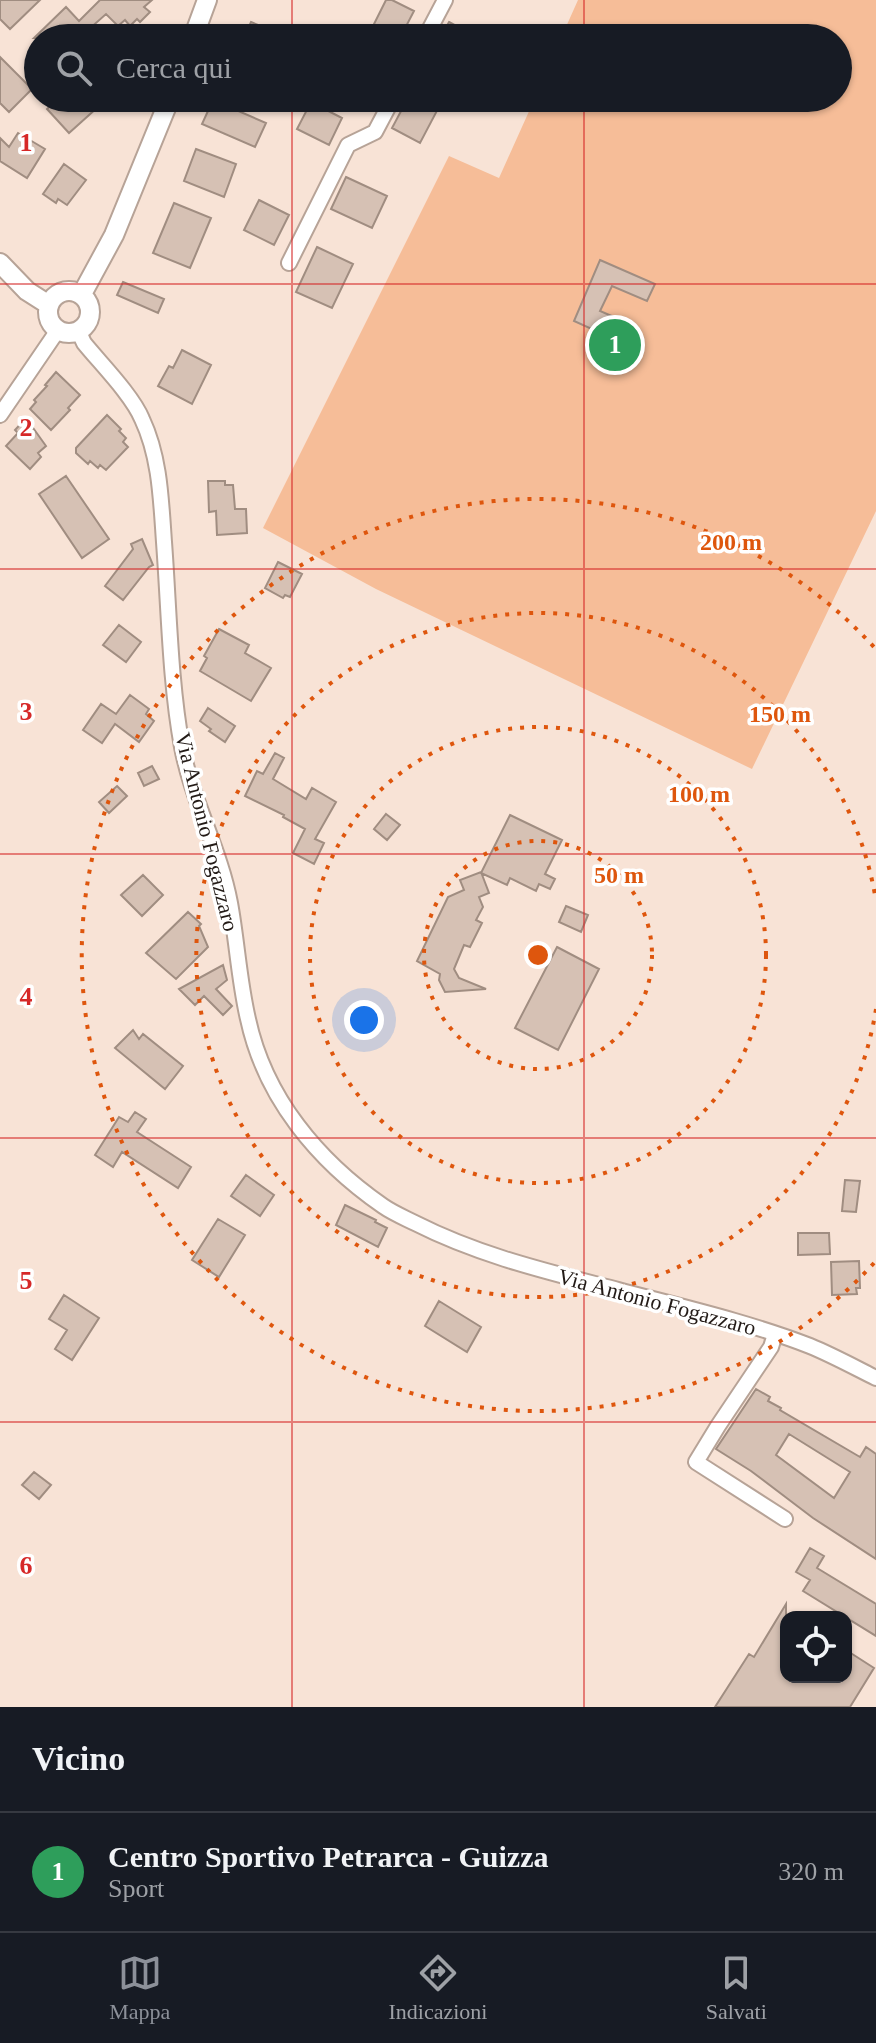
<!DOCTYPE html>
<html lang="it">
<style>
:root{--surface:#171b24;--page:#20242c;--text:#f1f3f6;--muted:#9ea1a6;--line:#363941;--accent:#8c9099}
body{margin:0;font-family:"Times New Roman",serif;background:var(--page);color:var(--text)}
.controls{position:absolute;right:24px;bottom:24px;display:grid;overflow:hidden;border-radius:16px;box-shadow:0 2px 6px #0004}
.controls button{width:72px;height:72px;display:grid;place-items:center;padding:0;border:0;border-bottom:2px solid var(--line);background:var(--surface);color:var(--text);font:40px sans-serif}
.you{position:absolute;left:364px;top:1020px;width:28px;height:28px;margin:-20px;border:6px solid #fff;border-radius:50%;background:#1a73e8;box-shadow:0 0 0 12px #1a73e833}
.badge{display:grid;place-items:center;width:52px;height:52px;border-radius:50%;background:var(--accent);color:#fff;font-size:26px;font-weight:700}
.pin{position:absolute;translate:-50% -50%;border:4px solid #fff;box-shadow:0 2px 8px #0006}
.list{margin:0;padding:0;list-style:none}
h2{display:flex;justify-content:space-between;align-items:center;height:104px;margin:0;padding:0 32px;font-size:34px}
h2 small{font-size:26px;font-weight:400;color:var(--muted)}
.list li{display:grid;grid-template-columns:52px 1fr auto;gap:24px;align-items:center;box-sizing:border-box;height:120px;padding:0 32px;border-top:2px solid var(--line)}
.list b{display:block;font-size:30px;white-space:nowrap}
.list p{margin:0;font-size:26px;white-space:nowrap;color:var(--muted)}
.list em{font-size:26px;font-style:normal;color:var(--muted)}
.icon{flex:none;width:44px;height:44px;fill:none;stroke:currentColor;stroke-width:2;stroke-linecap:round;stroke-linejoin:round}
.map{position:relative;flex:none;width:876px;height:1707px;overflow:hidden}
.search{position:absolute;background:var(--surface);box-shadow:0 2px 6px #0004;left:24px;right:24px;top:24px;height:88px;display:flex;align-items:center;gap:20px;box-sizing:border-box;padding:0 28px;border-radius:44px;color:var(--muted);font-size:30px}
.sheet{height:224px;background:var(--surface)}
nav{display:flex;justify-content:space-around;align-items:center;box-sizing:border-box;height:112px;border-top:2px solid var(--line);background:var(--surface);font-size:22px;color:var(--muted)}
nav a{display:grid;justify-items:center;gap:4px}
nav .on{color:var(--accent)}
.map>svg:first-child{display:block}
.green{fill:#f6bd98}
.building{fill:#d6c1b4;stroke:#a08d81;stroke-width:2;fill-rule:evenodd}
.lines{fill:none;stroke-linecap:round;stroke-linejoin:round}
.minor-casing{stroke:#b7a397;stroke-width:18}
.tertiary-casing{stroke:#b7a397;stroke-width:22}
.minor{stroke:#fff;stroke-width:14}
.tertiary{stroke:#fff;stroke-width:18}
.grid{fill:none;stroke:#d62828;stroke-width:2;stroke-opacity:0.55}
.ring{fill:none;stroke:#de560d;stroke-width:4;stroke-dasharray:4 8}
.labels{text-anchor:middle;dominant-baseline:central;stroke-width:7;stroke-linejoin:round;paint-order:stroke}
.street-label{font-size:22px;fill:#231b17;stroke:#fff}
.grid-label{font-size:26px;text-anchor:middle;font-weight:bold;fill:#d62828;stroke:#fff;stroke-width:7;stroke-linejoin:round;paint-order:stroke}
.centre{fill:#de560d;stroke:#fff;stroke-width:4}
.ring-label{font-size:24px;text-anchor:middle;font-weight:bold;fill:#de560d;stroke:#fff;stroke-width:7;stroke-linejoin:round;paint-order:stroke}
</style>
<div class="map">
<svg width="876" height="1707" viewBox="0 0 876 1707">
<rect width="100%" height="100%" fill="#f8e3d6"/>
<!-- green -->
<path class="green" d="M 578,0 L 876,0 L 876,511 L 752,769 L 376,589 L 263,528 L 449,156 L 499,178 L 535,98 L 838,98 L 838,38 L 561,38 Z"/>
<!-- building -->
<path class="building" d="M 0,0 L 40,0 L 10,29 L 0,19 Z
M 100,0 L 152,0 L 144,7 L 150,12 L 140,22 L 137,19 L 130,26 L 125,20 L 118,26 L 106,14 L 79,38 L 34,38 L 66,7 L 79,21 Z
M 386,0 L 392,0 L 414,11 L 400,38 L 382,38 L 370,32 Z
M 251,22 L 290,38 L 244,38 Z
M 449,22 L 478,38 L 440,38 Z
M 0,57 L 32,89 L 9,112 L 0,103 Z
M 59,98 L 108,98 L 69,133 L 47,109 Z
M 408,98 L 427,98 L 440,105 L 420,143 L 392,128 Z
M 213,100 L 266,123 L 255,147 L 202,124 Z
M 311,102 L 342,118 L 329,145 L 297,129 Z
M 18,133 L 45,149 L 27,178 L 0,161 L 0,138 L 9,147 Z
M 196,149 L 236,164 L 224,197 L 184,181 Z
M 64,164 L 86,180 L 67,205 L 58,199 L 56,203 L 43,194 Z
M 346,177 L 387,196 L 372,228 L 331,209 Z
M 259,200 L 289,215 L 274,245 L 244,230 Z
M 174,203 L 211,218 L 190,268 L 153,253 Z
M 317,247 L 353,264 L 332,308 L 296,292 Z
M 600,260 L 655,284 L 647,301 L 612,286 L 600,311 L 635,326 L 627,345 L 574,321 Z
M 123,282 L 164,299 L 158,313 L 117,295 Z
M 182,350 L 211,365 L 192,404 L 158,386 L 169,366 L 173,368 Z
M 56,372 L 80,395 L 68,408 L 70,410 L 51,430 L 30,409 L 36,402 L 34,400 L 47,386 L 45,385 Z
M 107,415 L 121,429 L 119,431 L 126,438 L 123,442 L 128,447 L 106,470 L 100,465 L 98,468 L 90,461 L 88,464 L 76,453 L 76,448 Z
M 26,418 L 46,446 L 38,453 L 41,457 L 30,469 L 6,446 L 18,433 L 15,430 Z
M 66,476 L 109,539 L 82,558 L 39,494 Z
M 208,481 L 225,481 L 225,485 L 233,485 L 235,509 L 246,509 L 247,533 L 217,535 L 216,511 L 209,512 Z
M 142,539 L 153,565 L 149,567 L 123,600 L 105,586 L 133,549 L 131,544 Z
M 278,562 L 302,574 L 290,597 L 285,595 L 283,598 L 265,588 Z
M 119,625 L 141,642 L 126,662 L 103,645 Z
M 219,629 L 249,645 L 245,653 L 271,668 L 251,701 L 200,671 L 207,658 L 204,656 Z
M 130,695 L 149,709 L 146,714 L 154,721 L 139,742 L 115,724 L 102,743 L 83,730 L 101,704 L 116,714 Z
M 208,708 L 235,726 L 225,742 L 209,731 L 211,729 L 200,721 Z
M 275,753 L 284,758 L 273,779 L 306,799 L 312,788 L 336,802 L 315,839 L 324,843 L 314,864 L 293,853 L 305,829 L 283,817 L 284,815 L 245,796 L 257,771 L 263,774 Z
M 152,766 L 159,779 L 144,786 L 138,773 Z
M 117,786 L 127,796 L 109,813 L 99,802 Z
M 386,814 L 400,825 L 387,840 L 374,829 Z
M 510,815 L 562,840 L 545,874 L 555,879 L 550,889 L 539,884 L 536,891 L 510,878 L 507,885 L 481,873 Z
M 481,872 L 489,893 L 479,897 L 483,907 L 476,920 L 482,923 L 470,947 L 464,945 L 454,969 L 459,978 L 486,989 L 445,992 L 439,980 L 440,974 L 417,961 L 448,897 L 464,890 L 460,880 Z
M 143,875 L 163,895 L 142,916 L 121,895 Z
M 566,906 L 588,915 L 581,932 L 559,922 Z
M 188,912 L 201,924 L 199,926 L 208,947 L 176,979 L 146,953 Z
M 557,947 L 599,969 L 558,1050 L 515,1028 Z
M 223,965 L 227,980 L 216,989 L 232,1006 L 223,1015 L 204,996 L 195,1005 L 179,989 Z
M 133,1030 L 139,1039 L 143,1034 L 183,1066 L 165,1089 L 115,1048 Z
M 135,1112 L 146,1119 L 137,1132 L 191,1167 L 178,1188 L 122,1152 L 113,1167 L 95,1155 L 119,1117 L 128,1122 Z
M 246,1175 L 274,1195 L 260,1216 L 231,1196 Z
M 845,1180 L 860,1181 L 856,1212 L 842,1211 Z
M 345,1205 L 376,1220 L 375,1222 L 387,1228 L 378,1247 L 336,1225 Z
M 218,1219 L 245,1235 L 219,1277 L 192,1260 Z
M 798,1233 L 829,1233 L 830,1254 L 798,1255 Z
M 859,1261 L 860,1288 L 856,1288 L 857,1294 L 832,1295 L 831,1262 Z
M 64,1295 L 99,1318 L 72,1360 L 55,1349 L 67,1330 L 49,1319 Z
M 439,1301 L 481,1327 L 467,1352 L 425,1326 Z
M 756,1389 L 770,1397 L 768,1401 L 781,1408 L 780,1410 L 860,1457 L 866,1447 L 876,1454 L 876,1559 L 813,1518 L 751,1471 L 716,1449 ZM 789,1434 L 850,1472 L 834,1498 L 776,1455 Z
M 34,1472 L 51,1485 L 39,1499 L 22,1485 Z
M 810,1548 L 824,1556 L 817,1568 L 876,1604 L 876,1636 L 803,1591 L 810,1580 L 796,1572 Z
M 786,1604 L 786,1677 L 846,1677 L 846,1650 L 874,1668 L 850,1707 L 715,1707 L 749,1654 L 754,1657 Z"/>
<g class="lines">
<!-- minor casing -->
<g class="minor-casing">
<path id="minor" d="M 425,38 L 445,0
M 289,263 L 348,145 L 375,132 L 393,98
M 78,330 L 84,343 C 101,364 132,395 142,419 C 160,457 161,500 164,542 C 169,609 170,682 182,747 C 192,801 220,849 230,903 C 237,941 239,981 248,1019 C 265,1098 318,1161 383,1206 C 393,1213 405,1218 415,1223 C 480,1256 549,1272 618,1290 C 682,1307 748,1322 810,1346 C 832,1355 854,1367 876,1378
M 0,415 L 58,330
M 775,1334 L 771,1347 L 718,1426 L 696,1462 L 785,1519"/>
</g>
<!-- tertiary casing -->
<g class="tertiary-casing">
<path id="tertiary" d="M 193,38 L 207,0
M 0,263 L 27,291 L 49,305
M48 312a21 21 0 1 1 42 0a21 21 0 1 1-42 0Z
M 82,294 L 114,235 L 170,98"/>
</g>
<!-- minor -->
<use href="#minor" class="minor"/>
<!-- tertiary -->
<use href="#tertiary" class="tertiary"/>
</g>
<!-- grid -->
<path class="grid" d="M 292,0 L 292,38M 584,0 L 584,38M 292,98 L 292,1707M 584,98 L 584,1707M 0,284 L 876,284M 0,569 L 876,569M 0,854 L 876,854M 0,1138 L 876,1138M 0,1422 L 876,1422"/>
<!-- distance rings -->
<g class="ring">
<circle cx="538" cy="955" r="114"/>
<circle cx="538" cy="955" r="228"/>
<path d="M876 1009A342 342 0 1 1 876 901"/>
<path d="M874 1263A456 456 0 1 1 874 647"/>
</g>
<g class="labels">
<!-- street labels -->
<g class="street-label">
<text transform="translate(207 832) rotate(76)">Via Antonio Fogazzaro</text>
<text transform="translate(657 1302) rotate(15)">Via Antonio Fogazzaro</text>
</g>
</g>
<g class="grid-label">
<text x="26" y="151">1</text>
<text x="26" y="436">2</text>
<text x="26" y="720">3</text>
<text x="26" y="1005">4</text>
<text x="26" y="1289">5</text>
<text x="26" y="1574">6</text>
</g>
<circle cx="538" cy="955" r="12" class="centre"/>
<g class="ring-label">
<text x="731" y="550">200 m</text>
<text x="780" y="722">150 m</text>
<text x="699" y="802">100 m</text>
<text x="619" y="883">50 m</text>
</g>
</svg>
<div class="controls">
<button><svg class="icon" aria-label="locate" viewBox="0 0 24 24"><circle cx="12" cy="12" r="6"/><path d="M12 2v4M12 18v4M2 12h4M18 12h4"/></svg></button>
</div>
<div class="you"></div>
<div class="pin badge" style="left:615px;top:345px;background:#2e9e5b">1</div>
<div class="search"><svg class="icon" aria-label="search" viewBox="0 0 24 24"><circle cx="10" cy="10" r="6"/><path d="M15 15l6 6"/></svg>Cerca qui</div>
</div>
<section class="sheet">
<h2>Vicino<small></small></h2>
<ul class="list">
<li><span class="badge" style="background:#2e9e5b">1</span><div><b>Centro Sportivo Petrarca - Guizza</b><p>Sport</p></div><em>320 m</em></li>
</ul>
</section>
<nav>
<a class="on"><svg class="icon" aria-label="map" viewBox="0 0 24 24"><path d="M3 6l6-2 6 2 6-2v14l-6 2-6-2-6 2zM9 4v14M15 6v14"/></svg>Mappa</a>
<a><svg class="icon" aria-label="directions" viewBox="0 0 24 24"><path d="M12 3l9 9-9 9-9-9zM9 14v-3h6M13 9l2 2-2 2"/></svg>Indicazioni</a>
<a><svg class="icon" aria-label="saved" viewBox="0 0 24 24"><path d="M7 4h10v16l-5-4-5 4z"/></svg>Salvati</a>
</nav>
